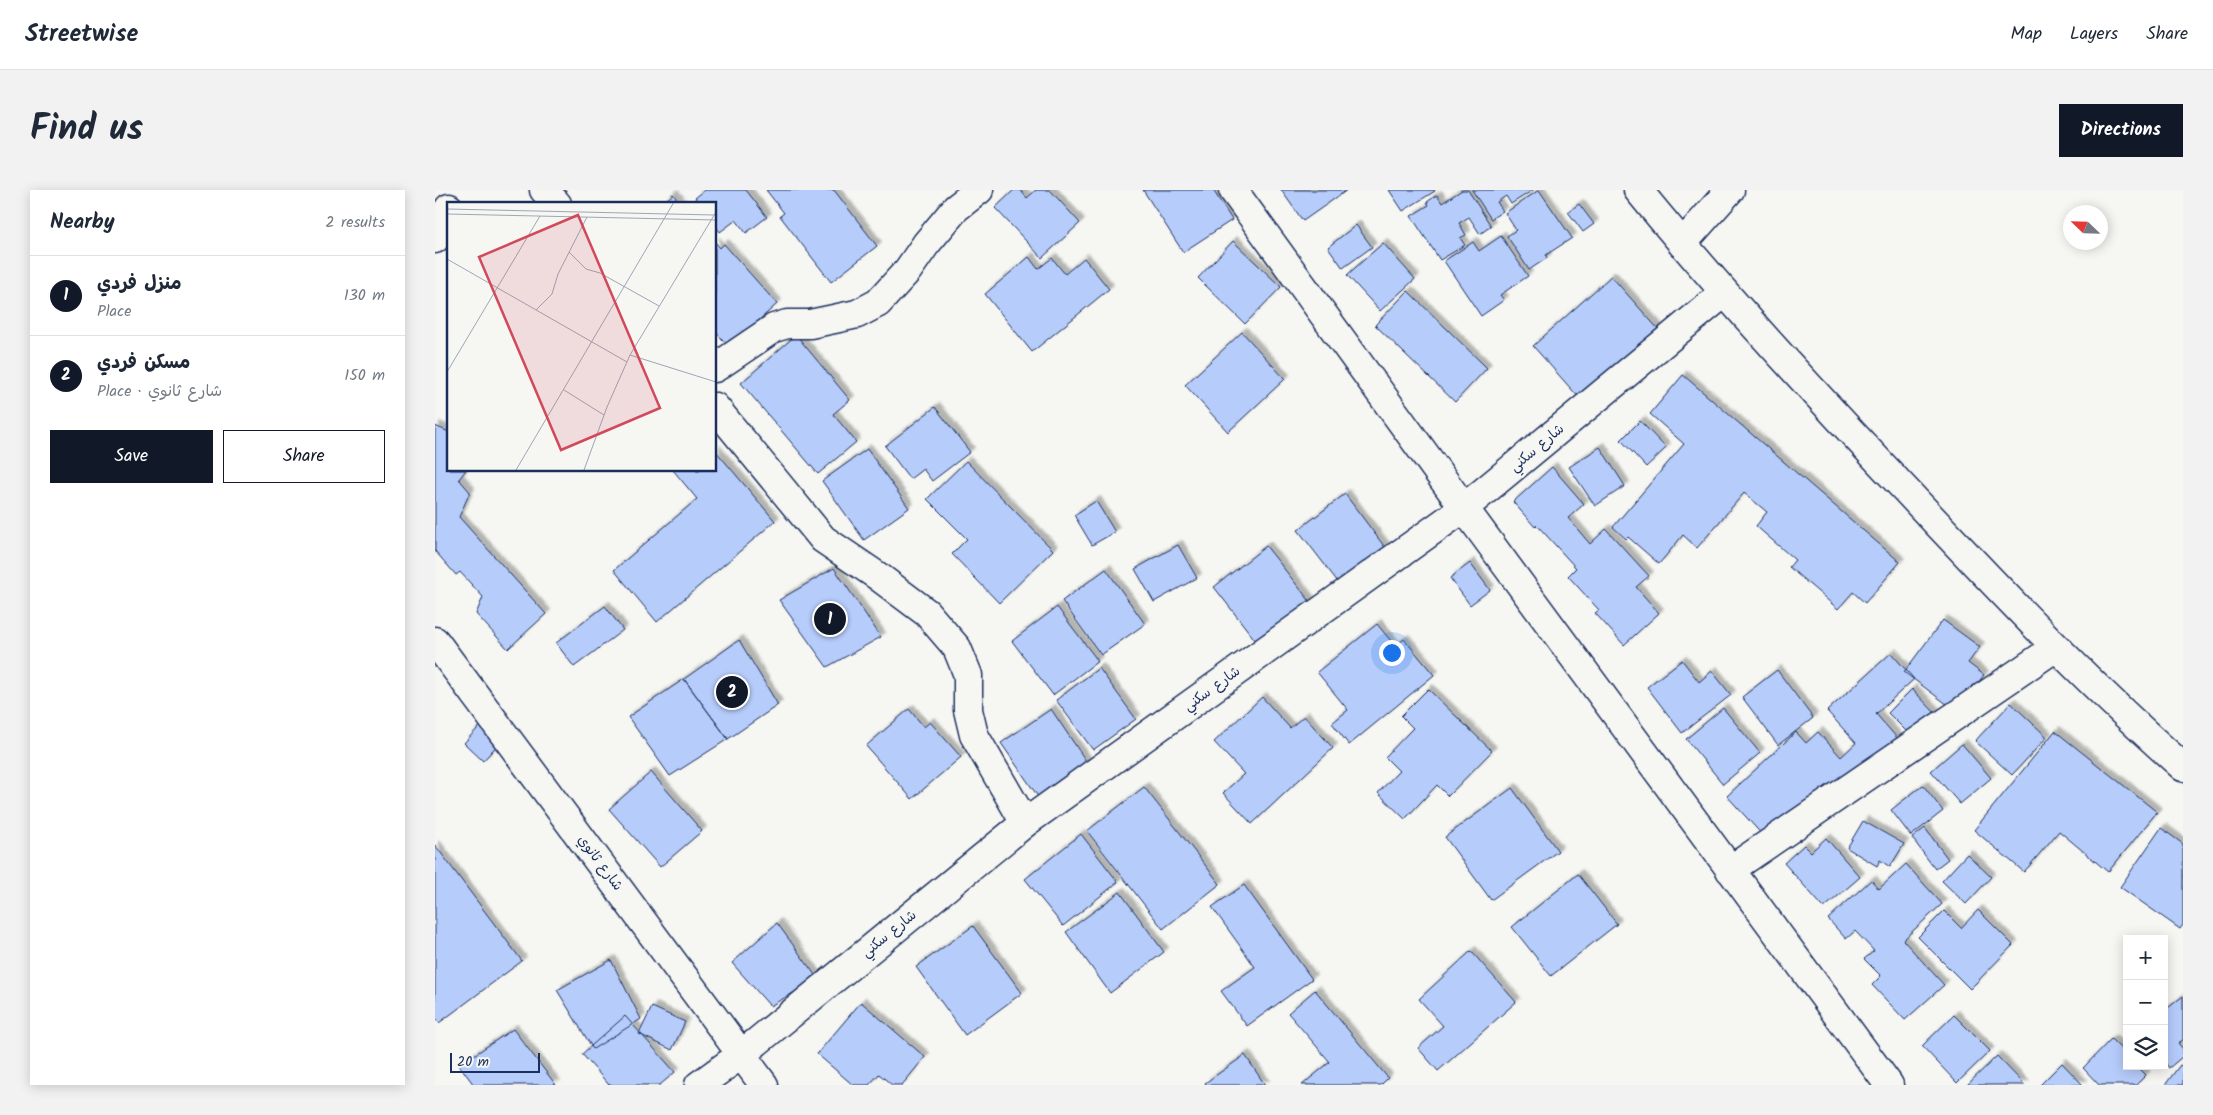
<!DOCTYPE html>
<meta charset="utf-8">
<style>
:root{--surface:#fff;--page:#f2f2f3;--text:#1f2937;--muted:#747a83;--line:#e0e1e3;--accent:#111827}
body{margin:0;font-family:Kalam,"Playpen Sans Arabic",sans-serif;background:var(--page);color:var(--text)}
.controls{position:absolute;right:15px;bottom:15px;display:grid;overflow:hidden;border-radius:0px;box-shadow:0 2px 12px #0003}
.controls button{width:45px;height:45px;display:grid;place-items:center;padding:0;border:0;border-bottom:1px solid var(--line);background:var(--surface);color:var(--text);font:25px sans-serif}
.compass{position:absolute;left:1628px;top:15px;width:45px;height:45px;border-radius:50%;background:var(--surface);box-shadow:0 2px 12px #0003;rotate:293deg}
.scale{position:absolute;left:15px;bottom:12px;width:90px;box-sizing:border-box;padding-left:5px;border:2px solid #1b2f5e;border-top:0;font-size:14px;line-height:18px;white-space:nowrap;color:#1b2f5e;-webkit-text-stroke:4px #f6f6f2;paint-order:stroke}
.you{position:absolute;left:956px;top:462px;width:18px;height:18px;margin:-12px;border:4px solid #fff;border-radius:50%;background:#1a73e8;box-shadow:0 0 0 8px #1a73e833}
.badge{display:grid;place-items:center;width:32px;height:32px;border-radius:50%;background:var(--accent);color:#fff;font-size:16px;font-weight:700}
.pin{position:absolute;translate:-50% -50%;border:2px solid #fff;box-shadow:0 1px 5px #0006}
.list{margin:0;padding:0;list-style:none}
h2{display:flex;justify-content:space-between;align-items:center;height:65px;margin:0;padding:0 20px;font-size:21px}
h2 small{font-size:16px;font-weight:400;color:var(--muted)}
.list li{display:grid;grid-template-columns:32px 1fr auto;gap:15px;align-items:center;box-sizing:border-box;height:80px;padding:0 20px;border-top:1px solid var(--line)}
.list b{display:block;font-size:19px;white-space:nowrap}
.list p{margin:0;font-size:16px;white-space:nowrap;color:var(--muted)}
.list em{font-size:16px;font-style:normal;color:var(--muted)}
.actions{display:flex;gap:10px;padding:15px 20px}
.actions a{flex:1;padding:11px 0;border:1px solid var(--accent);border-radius:0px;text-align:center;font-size:18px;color:var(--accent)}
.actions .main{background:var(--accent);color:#fff}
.icon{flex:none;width:28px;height:28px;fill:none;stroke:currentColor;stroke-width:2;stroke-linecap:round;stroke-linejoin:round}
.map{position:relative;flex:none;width:1748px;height:895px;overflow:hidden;border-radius:0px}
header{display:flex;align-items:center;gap:30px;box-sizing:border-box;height:70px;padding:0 25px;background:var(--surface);border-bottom:1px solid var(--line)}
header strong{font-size:24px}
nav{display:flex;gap:28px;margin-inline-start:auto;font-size:18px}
.intro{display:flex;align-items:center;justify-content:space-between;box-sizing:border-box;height:120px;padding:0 30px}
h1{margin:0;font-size:35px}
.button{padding:12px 22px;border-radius:0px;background:var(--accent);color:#fff;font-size:18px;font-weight:700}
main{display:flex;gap:30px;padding:0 30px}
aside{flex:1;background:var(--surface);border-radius:0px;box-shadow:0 2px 12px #0003}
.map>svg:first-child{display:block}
.building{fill:#b6ccfb;stroke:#1b2f5e;filter:url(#shadow)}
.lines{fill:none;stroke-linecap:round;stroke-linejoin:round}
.street-casing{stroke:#1b2f5e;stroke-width:31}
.secondary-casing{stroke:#1b2f5e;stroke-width:31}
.street{stroke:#f6f6f2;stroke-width:28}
.secondary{stroke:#f6f6f2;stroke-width:28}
.labels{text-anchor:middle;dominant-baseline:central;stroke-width:5;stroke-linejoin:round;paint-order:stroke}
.street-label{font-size:14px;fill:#1b2f5e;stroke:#f6f6f2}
.inset-road{fill:none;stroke:#9ea6b7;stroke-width:1}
.view{fill:#d1495b;fill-opacity:0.15;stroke:#d1495b;stroke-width:2.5}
.inset-edge{fill:none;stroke:#1b2f5e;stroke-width:2.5}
</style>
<header>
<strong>Streetwise</strong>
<nav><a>Map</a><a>Layers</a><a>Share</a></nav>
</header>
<div class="intro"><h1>Find us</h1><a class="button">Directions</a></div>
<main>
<aside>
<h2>Nearby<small>2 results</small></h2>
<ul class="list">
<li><span class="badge">1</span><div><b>منزل فردي</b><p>Place</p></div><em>130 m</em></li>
<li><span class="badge">2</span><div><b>مسكن فردي</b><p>Place · شارع ثانوي</p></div><em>150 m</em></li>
</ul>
<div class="actions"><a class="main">Save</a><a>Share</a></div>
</aside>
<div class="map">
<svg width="1748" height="895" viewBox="0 0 1748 895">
<defs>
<filter id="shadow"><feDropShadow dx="4.5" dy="-4.5" stdDeviation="1" flood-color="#0004"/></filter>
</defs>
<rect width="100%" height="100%" fill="#f6f6f2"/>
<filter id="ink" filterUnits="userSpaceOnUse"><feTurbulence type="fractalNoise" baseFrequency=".02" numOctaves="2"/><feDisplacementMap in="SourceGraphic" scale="10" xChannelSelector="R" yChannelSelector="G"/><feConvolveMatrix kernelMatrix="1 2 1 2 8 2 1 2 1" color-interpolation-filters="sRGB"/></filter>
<g filter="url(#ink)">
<!-- building -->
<path class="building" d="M 270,0 L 311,0 L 332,27 L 311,43 L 301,30 L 285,42 L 280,35 L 280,14 L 264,14 L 260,8 Z
M 331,0 L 399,0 L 442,56 L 396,92 L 345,26 L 349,23 Z
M 579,0 L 585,0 L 592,8 L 601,0 L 615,0 L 645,33 L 607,68 L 560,18 Z
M 708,0 L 778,0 L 797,30 L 748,62 Z
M 846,0 L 912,0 L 868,31 Z
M 954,0 L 999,0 L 1000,1 L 968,21 Z
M 1027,0 L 1033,0 L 1056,36 L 1045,44 L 1034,27 L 1024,33 L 1031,45 L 1025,48 L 1030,55 L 1005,70 L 976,26 L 994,15 L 992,12 L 1002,5 L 1007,13 Z
M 1037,0 L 1098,0 L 1076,14 L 1071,6 L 1062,12 L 1068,21 L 1056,29 Z
M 1104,0 L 1137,48 L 1111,65 L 1112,68 L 1094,80 L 1072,46 L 1081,40 L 1070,23 Z
M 238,4 L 246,14 L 227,14 Z
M 1144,14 L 1159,34 L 1148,42 L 1133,22 Z
M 921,35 L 937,57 L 908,78 L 893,57 Z
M 1066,46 L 1093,86 L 1065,105 L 1069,110 L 1046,126 L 1009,71 L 1038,52 L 1044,61 Z
M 798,51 L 846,97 L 810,134 L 763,88 Z
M 280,52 L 285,58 L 289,54 L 342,114 L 294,157 L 280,141 Z
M 948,53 L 980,89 L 945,121 L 912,85 Z
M 594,67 L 603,79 L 617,68 L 630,84 L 649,68 L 674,99 L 597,162 L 550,104 Z
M 1176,86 L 1224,140 L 1146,210 L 1098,156 Z
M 973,101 L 1052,178 L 1020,212 L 940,135 Z
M 807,142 L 850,189 L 793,242 L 750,195 Z
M 361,145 L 415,210 L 398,224 L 421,252 L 383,284 L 306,193 Z
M 1248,185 L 1465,372 L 1430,413 L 1418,402 L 1403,419 L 1354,377 L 1360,370 L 1321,336 L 1332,322 L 1309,303 L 1262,358 L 1248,345 L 1224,374 L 1193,347 L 1191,349 L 1178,337 L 1249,254 L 1215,224 Z
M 500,217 L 535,262 L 497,291 L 488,279 L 475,289 L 450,256 Z
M 1205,231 L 1231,258 L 1211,277 L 1186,250 Z
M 0,236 L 14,242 L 14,280 L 31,280 L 24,289 L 35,302 L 24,327 L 111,424 L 73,459 L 41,424 L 48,407 L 25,382 L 21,385 L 0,361 Z
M 1165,257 L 1190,296 L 1160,316 L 1134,277 Z
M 432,259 L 474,318 L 429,350 L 387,291 Z
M 280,260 L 340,331 L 222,432 L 179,380 L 262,309 L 238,280 L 280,280 Z
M 531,271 L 618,360 L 564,413 L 517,364 L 532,349 L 492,309 Z
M 1117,277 L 1149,314 L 1133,328 L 1155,354 L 1171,339 L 1214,386 L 1201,397 L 1224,423 L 1189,455 L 1160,423 L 1164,420 L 1133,386 L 1141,378 L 1102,335 L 1100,337 L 1078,312 Z
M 910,304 L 952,360 L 906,396 L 863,340 Z
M 661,311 L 680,342 L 657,355 L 639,325 Z
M 743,355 L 762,388 L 719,412 L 700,379 Z
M 831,356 L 877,414 L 824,455 L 779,397 Z
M 1035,373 L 1055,400 L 1035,415 L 1015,388 Z
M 399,378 L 446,447 L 392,477 L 344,410 Z
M 671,379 L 710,434 L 666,465 L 627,411 Z
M 170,416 L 188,440 L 139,477 L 121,453 Z
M 622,417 L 663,471 L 618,505 L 577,451 Z
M 1508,430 L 1545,457 L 1533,473 L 1549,485 L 1521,521 L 1469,482 Z
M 942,434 L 960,456 L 969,449 L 999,485 L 914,555 L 897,533 L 913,520 L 882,482 Z
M 304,450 L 343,515 L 293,549 L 249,489 Z
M 1456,463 L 1479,489 L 1441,524 L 1463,549 L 1341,660 L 1292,606 L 1361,542 L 1371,553 L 1383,542 L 1406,567 L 1421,553 L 1392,521 Z
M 1247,470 L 1264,492 L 1277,481 L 1296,505 L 1247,543 L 1212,497 Z
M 664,478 L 701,529 L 658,560 L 621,510 Z
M 1342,480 L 1378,528 L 1343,555 L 1307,507 Z
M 249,489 L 293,549 L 235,586 L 193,527 Z
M 993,499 L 1057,561 L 1013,606 L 1002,595 L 970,629 L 943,603 L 964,581 L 950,567 L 978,538 L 966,526 Z
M 1477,499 L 1504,527 L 1480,550 L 1453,523 Z
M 827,507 L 855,538 L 869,526 L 898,558 L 817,634 L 788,603 L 809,584 L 779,552 Z
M 1576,513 L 1612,547 L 1577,585 L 1540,551 Z
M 1288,518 L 1325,563 L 1288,594 L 1251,549 Z
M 474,519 L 489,537 L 495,532 L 526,567 L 477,609 L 431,556 Z
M 616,519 L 653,574 L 604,608 L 566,553 Z
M 47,534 L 66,551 L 48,571 L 29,553 Z
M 1620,541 L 1722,622 L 1673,682 L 1624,641 L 1589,682 L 1539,640 Z
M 1527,554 L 1556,588 L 1525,614 L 1496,581 Z
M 216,582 L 267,641 L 225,677 L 174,619 Z
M 1488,595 L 1508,621 L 1476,646 L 1456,620 Z
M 709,597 L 785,694 L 728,739 L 652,641 Z
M 1077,598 L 1123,661 L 1056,710 L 1010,647 Z
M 1428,631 L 1469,654 L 1455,677 L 1445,670 L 1442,676 L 1412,658 Z
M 1490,638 L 1513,669 L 1500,679 L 1477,648 Z
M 1726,638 L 1748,654 L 1748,735 L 1745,739 L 1685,697 Z
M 646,644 L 683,692 L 628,736 L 590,689 Z
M 1391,648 L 1425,687 L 1389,718 L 1349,673 L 1369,655 L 1376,662 Z
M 0,655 L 87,771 L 4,833 L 0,828 Z
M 1532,664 L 1556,687 L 1531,714 L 1507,691 Z
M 1471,674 L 1507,714 L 1468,750 L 1509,795 L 1470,830 L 1437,795 L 1446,786 L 1429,769 L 1439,761 L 1420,741 L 1411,749 L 1393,729 L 1436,690 L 1444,699 Z
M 1143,684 L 1182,734 L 1116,786 L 1077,737 Z
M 809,695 L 877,789 L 812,836 L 786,801 L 820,777 L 777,717 Z
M 685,702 L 729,762 L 675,803 L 631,742 Z
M 1543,720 L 1578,755 L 1535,799 L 1483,747 L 1509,721 L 1526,738 Z
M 342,733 L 383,789 L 335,816 L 297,773 Z
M 538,736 L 587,803 L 530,845 L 481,777 Z
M 1036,761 L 1081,812 L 1003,881 L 983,858 L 1008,836 L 984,809 Z
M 176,770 L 206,829 L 158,859 L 122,800 Z
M 880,800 L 953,888 L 946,895 L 867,895 L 895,872 L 853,823 Z
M 1748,806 L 1748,850 L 1743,853 L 1748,859 L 1748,866 L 1734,878 L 1729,871 L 1729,821 Z
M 426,812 L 490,867 L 467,895 L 457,895 L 444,884 L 434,895 L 418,895 L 382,864 Z
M 217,817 L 250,832 L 237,860 L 204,844 Z
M 1519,825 L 1555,861 L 1522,893 L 1487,856 Z
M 190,826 L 240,882 L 225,895 L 174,895 L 147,864 Z
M 78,839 L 121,895 L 39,895 L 24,875 Z
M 1676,849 L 1692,865 L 1692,876 L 1702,876 L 1711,885 L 1701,895 L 1664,895 L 1648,878 Z
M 810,865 L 830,895 L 771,895 L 770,893 Z
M 1562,866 L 1590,895 L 1532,895 Z
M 1627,873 L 1648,895 L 1605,895 Z
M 1745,875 L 1748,877 L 1748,895 L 1730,895 Z"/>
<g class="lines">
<!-- street casing -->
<g class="street-casing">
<path id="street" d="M 109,0 L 122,14
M 798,0 L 1029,318 L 1454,895
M 1203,0 C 1286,102 1376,199 1466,295 C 1557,392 1648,489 1748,577
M 1247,54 L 1295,0
M 280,178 L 339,138 L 352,134 L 375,134 L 399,129 L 422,124 L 443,113 L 473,80 L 491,54 L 521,18 L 544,0
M 280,217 L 388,349 L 444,387 L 492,423 L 522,458 L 533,485 L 533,520 L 539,545 L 590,633
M 0,451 L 329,895
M 1295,680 L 1621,457
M 264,895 L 307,864 L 590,633 L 1029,318 L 1289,103"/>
</g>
<!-- secondary casing -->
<g class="secondary-casing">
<path id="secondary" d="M 0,49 L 14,18"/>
</g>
<!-- street -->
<use href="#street" class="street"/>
<!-- secondary -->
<use href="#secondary" class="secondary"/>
</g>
</g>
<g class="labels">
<!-- street labels -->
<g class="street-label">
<text transform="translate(1102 258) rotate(-40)">شارع سكني</text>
<text transform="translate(777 499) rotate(-36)">شارع سكني</text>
<text transform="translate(165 673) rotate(53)">شارع ثانوي</text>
<text transform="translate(454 744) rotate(-39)">شارع سكني</text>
</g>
</g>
<!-- overview -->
<g transform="translate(12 12)">
<rect width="269" height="269" fill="#f6f6f2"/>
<path class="inset-road" d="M 0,7 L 267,13M 0,12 L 269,18M 122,50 L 139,67 L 153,71 L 212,104M 0,57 L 180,160M 89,108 L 105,92 L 111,72 L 140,15M 183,153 L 269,180M 0,170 L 93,14M 117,188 L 157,213M 69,268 L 227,0M 137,268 L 160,205 L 183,153 L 269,10"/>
<path class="view" d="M 131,13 L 213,206 L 114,248 L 32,55 Z"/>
<rect width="269" height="269" class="inset-edge"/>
</g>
</svg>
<div class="controls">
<button>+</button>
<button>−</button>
<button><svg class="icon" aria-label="layers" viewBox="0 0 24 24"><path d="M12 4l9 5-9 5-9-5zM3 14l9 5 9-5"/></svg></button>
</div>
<svg class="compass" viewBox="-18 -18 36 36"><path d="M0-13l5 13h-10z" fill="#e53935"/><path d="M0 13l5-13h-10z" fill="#747a83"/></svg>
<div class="scale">20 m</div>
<div class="you"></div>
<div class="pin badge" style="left:395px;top:429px">1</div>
<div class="pin badge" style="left:297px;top:502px">2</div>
</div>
</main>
